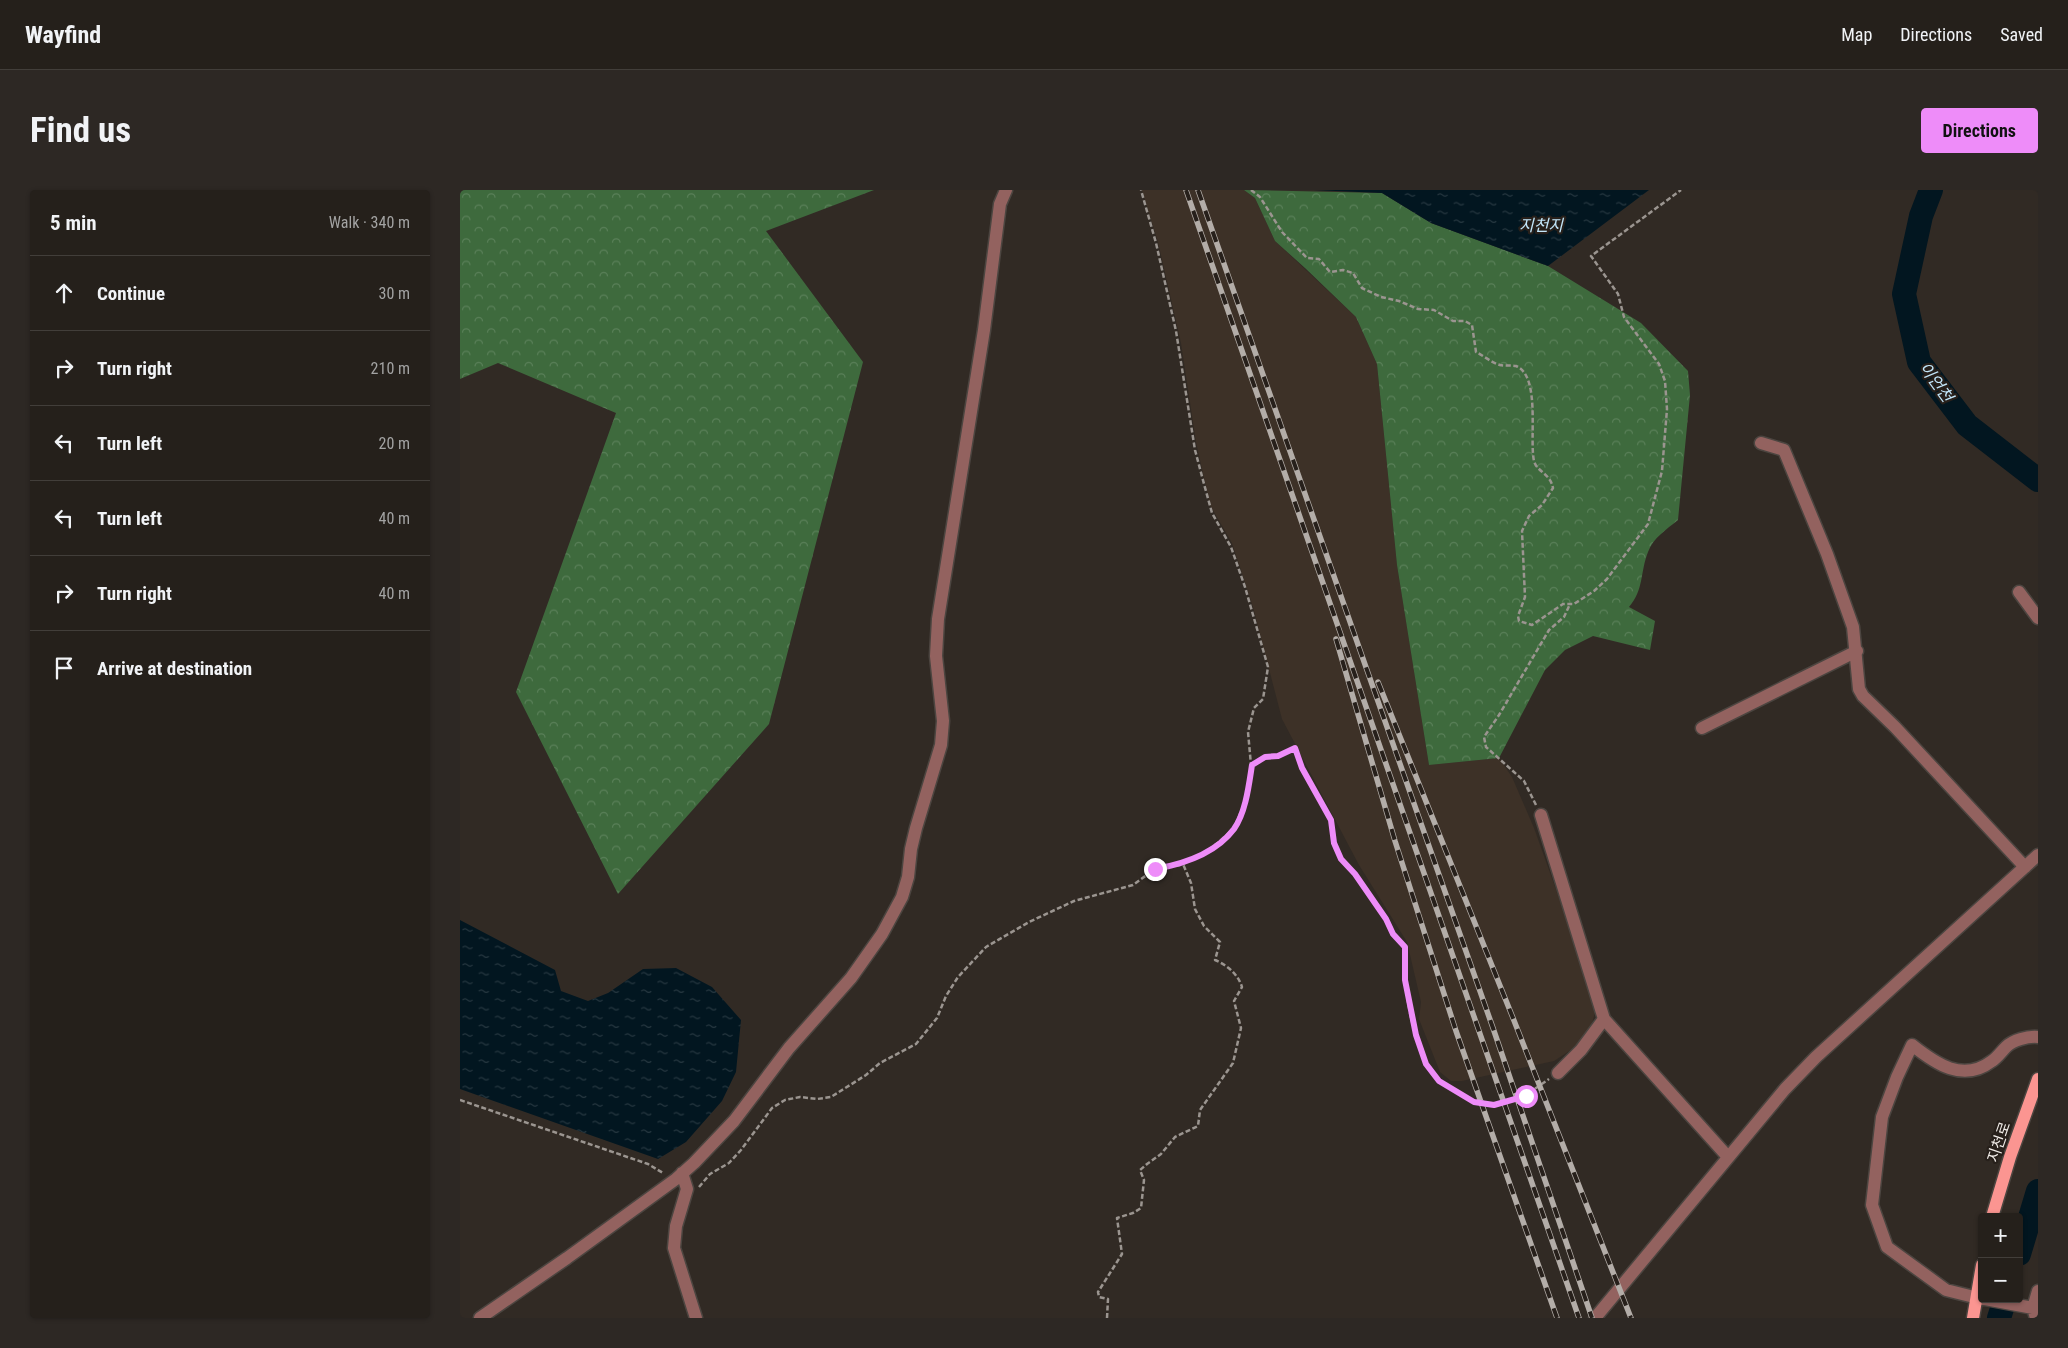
<!DOCTYPE html>
<meta charset="utf-8">
<style>
:root{--surface:#25201b;--page:#2d2824;--text:#f1f3f6;--muted:#a3a3a3;--line:#423e3a;--accent:#ee8cf9}
body{margin:0;font-family:"Roboto Condensed","Noto Sans KR",sans-serif;background:var(--page);color:var(--text)}
.controls{position:absolute;right:15px;bottom:15px;display:grid;overflow:hidden;border-radius:5px;box-shadow:0 1px 4px #0004}
.controls button{width:45px;height:45px;display:grid;place-items:center;padding:0;border:0;border-bottom:1px solid var(--line);background:var(--surface);color:var(--text);font:25px sans-serif}
.stop{position:absolute;width:15px;height:15px;margin:-11px;border:4px solid #ee8cf9;border-radius:50%;background:#fff}
.stop.end{background:#ee8cf9;border-color:#fff;box-shadow:0 1px 5px #0008}
.list{margin:0;padding:0;list-style:none}
h2{display:flex;justify-content:space-between;align-items:center;height:65px;margin:0;padding:0 20px;font-size:21px}
h2 small{font-size:16px;font-weight:400;color:var(--muted)}
.list li{display:grid;grid-template-columns:32px 1fr auto;gap:15px;align-items:center;box-sizing:border-box;height:75px;padding:0 20px;border-top:1px solid var(--line)}
.list b{display:block;font-size:19px;white-space:nowrap}
.list em{font-size:16px;font-style:normal;color:var(--muted)}
.icon{flex:none;width:28px;height:28px;fill:none;stroke:currentColor;stroke-width:2;stroke-linecap:round;stroke-linejoin:round}
.map{position:relative;flex:none;width:1578px;height:1128px;overflow:hidden;border-radius:5px}
header{display:flex;align-items:center;gap:30px;box-sizing:border-box;height:70px;padding:0 25px;background:var(--surface);border-bottom:1px solid var(--line)}
header strong{font-size:24px}
nav{display:flex;gap:28px;margin-inline-start:auto;font-size:18px}
.intro{display:flex;align-items:center;justify-content:space-between;box-sizing:border-box;height:120px;padding:0 30px}
h1{margin:0;font-size:35px}
.button{padding:12px 22px;border-radius:5px;background:var(--accent);color:#111;font-size:18px;font-weight:700}
main{display:flex;gap:30px;padding:0 30px}
aside{flex:1;background:var(--surface);border-radius:5px;box-shadow:0 1px 4px #0004}
.map>svg:first-child{display:block}
.built{fill:#3d3127}
.forest{fill:url(#forest-crowns)}
.water{fill:url(#water-ripples)}
.lines{fill:none;stroke-linecap:round;stroke-linejoin:round}
.river{stroke:#021620;stroke-width:24}
.minor-casing{stroke:#4c4540;stroke-width:15}
.major-casing{stroke:#4c4540;stroke-width:15}
.path{stroke:#9b9590;stroke-width:2.5;stroke-dasharray:5 2.5;stroke-linecap:butt}
.minor{stroke:#93625f;stroke-width:12}
.major{stroke:#fb9591;stroke-width:12}
.rail-casing{stroke:#b3ada8;stroke-width:5.5}
.rail{stroke:#27201b;stroke-width:4;stroke-dasharray:11;stroke-linecap:butt}
.route{stroke:#ee8cf9;stroke-width:6}
.labels{text-anchor:middle;dominant-baseline:central;stroke-width:4.5;stroke-linejoin:round;paint-order:stroke}
.street-label{font-size:15px;fill:#f3eeea;stroke:#27201b}
.water-label{font-size:16px;font-style:italic;fill:#c3e7fb;stroke:#27201b}
</style>
<header>
<strong>Wayfind</strong>
<nav><a>Map</a><a>Directions</a><a>Saved</a></nav>
</header>
<div class="intro"><h1>Find us</h1><a class="button">Directions</a></div>
<main>
<aside>
<h2>5 min<small>Walk · 340 m</small></h2>
<ul class="list">
<li><svg class="icon" aria-label="ahead" viewBox="0 0 24 24"><path d="M12 20V5M6 11l6-6 6 6"/></svg><div><b>Continue</b></div><em>30 m</em></li>
<li><svg class="icon" aria-label="right" viewBox="0 0 24 24"><path d="M7 20v-9h11M14 6l5 5-5 5"/></svg><div><b>Turn right</b></div><em>210 m</em></li>
<li><svg class="icon" aria-label="left" viewBox="0 0 24 24"><path d="M17 20v-9H6M10 6l-5 5 5 5"/></svg><div><b>Turn left</b></div><em>20 m</em></li>
<li><svg class="icon" aria-label="left" viewBox="0 0 24 24"><path d="M17 20v-9H6M10 6l-5 5 5 5"/></svg><div><b>Turn left</b></div><em>40 m</em></li>
<li><svg class="icon" aria-label="right" viewBox="0 0 24 24"><path d="M7 20v-9h11M14 6l5 5-5 5"/></svg><div><b>Turn right</b></div><em>40 m</em></li>
<li><svg class="icon" aria-label="arrive" viewBox="0 0 24 24"><path d="M6 21V4h12l-3 4 3 4H6"/></svg><div><b>Arrive at destination</b></div></li>
</ul>
</aside>
<div class="map">
<svg width="1578" height="1128" viewBox="0 0 1578 1128">
<defs>
<pattern id="forest-crowns" width="20" height="18" patternUnits="userSpaceOnUse" patternTransform="scale(1.25)"><rect width="20" height="18" fill="#3e6a3d"/><path d="M2 6a3 3 0 1 1 6 0M12 15a3 3 0 1 1 6 0" fill="none" stroke="#5a8059"/></pattern>
<pattern id="water-ripples" width="26" height="14" patternUnits="userSpaceOnUse" patternTransform="scale(1.25)"><rect width="26" height="14" fill="#021620"/><path d="M2 4q2-2 4 0t4 0M15 11q2-2 4 0t4 0" fill="none" stroke="#273841"/></pattern>
</defs>
<rect width="100%" height="100%" fill="#312a24"/>
<!-- built -->
<path class="built" d="M 682,0 L 784,0 L 795,8 L 815,51 L 896,127 L 917,174 L 937,375 L 969,575 L 1039,568 L 1052,587 L 1074,638 L 1132,800 L 1135,822 L 1130,842 L 1117,856 L 1094,871 L 1002,891 L 991,891 L 980,882 L 959,829 L 961,812 L 947,752 L 899,675 L 822,529 L 793,417 L 772,353 L 750,315 L 736,252 L 721,153 L 698,52 Z"/>
<!-- forest -->
<path class="forest" d="M 0,0 L 414,0 L 306,41 L 403,172 L 309,534 L 158,704 L 56,502 L 156,223 L 38,173 L 0,189 Z
M 784,0 L 922,3 L 971,33 L 1088,76 L 1181,133 L 1228,181 L 1230,205 L 1218,330 C 1207,339 1193,348 1188,362 C 1180,382 1184,400 1169,417 L 1195,431 L 1190,460 L 1133,446 L 1105,460 L 1085,480 L 1039,568 L 969,575 L 937,375 L 917,174 L 896,127 L 845,78 L 815,51 L 795,8 Z"/>
<!-- water -->
<path class="water" d="M 853,0 L 1189,0 L 1088,76 L 971,33 L 922,3 Z
M 0,730 L 95,780 L 101,801 L 128,811 L 148,803 L 183,779 L 216,778 L 252,797 L 281,830 L 276,882 L 262,911 L 226,952 L 198,969 L 0,899 Z"/>
<g class="lines">
<!-- river -->
<path class="river" d="M 1471,0 L 1461,26 L 1444,104 L 1459,172 L 1507,235 L 1578,290
M 1559,1064 L 1578,1001
M 1539,1128 L 1545,1109"/>
<!-- minor casing -->
<g class="minor-casing">
<path id="minor" d="M 1301,253 L 1324,260 L 1367,364 L 1393,437 L 1399,499 L 1403,506 L 1435,537 L 1565,677
M 1559,402 L 1578,428
M 1242,538 L 1397,461
M 1081,625 L 1144,829 L 1268,967
M 1098,883 L 1121,860 L 1144,829
M 222,983 L 227,999 L 216,1036 L 214,1058 L 236,1128
M 1522,1109 L 1486,1100 L 1427,1057 L 1412,1015 L 1422,927 L 1437,887 L 1452,855 C 1476,874 1503,893 1532,871 C 1537,868 1541,862 1546,857 C 1553,850 1568,846 1578,847
M 1525,1109 L 1573,1118
M 20,1128 L 107,1068 L 216,989 L 234,973 L 274,931 L 329,858 L 391,788 L 422,744 L 442,707 L 448,687 L 451,659 L 456,638 L 481,555 L 483,531 L 476,466 L 478,429 L 524,140 L 540,14 L 546,0
M 1135,1128 L 1325,899 L 1356,867 L 1578,665
M 1576,1128 L 1573,1118 L 1578,1101"/>
</g>
<!-- major casing -->
<g class="major-casing">
<path id="major" d="M 1532,1027 L 1550,967 L 1578,889
M 1513,1128 L 1522,1075"/>
</g>
<!-- path -->
<path class="path" d="M 791,0 L 800,7 L 822,42 L 847,68 L 859,69 L 870,82 L 883,80 L 893,83 L 902,98 L 921,107 L 939,111 L 958,119 L 974,120 L 993,131 L 1005,131 L 1012,135 L 1016,162 C 1024,166 1032,173 1040,175 C 1045,176 1051,175 1056,176 C 1081,186 1069,248 1074,271 C 1077,282 1090,283 1093,298 L 1082,315 L 1069,326 L 1062,341 L 1065,407 L 1058,426 L 1059,431 L 1072,435 L 1103,414 L 1114,414 L 1134,401 L 1147,389 L 1188,334 L 1202,281 L 1207,219 L 1205,191 L 1199,174 L 1164,127 L 1158,104 L 1131,66 L 1221,0
M 791,575 L 805,567 L 818,566 L 835,558 L 842,578 L 871,630 L 874,653 L 881,669 L 895,684 L 926,729 L 933,744 L 945,757 C 945,768 943,780 945,791 C 948,819 958,872 979,891 C 986,897 995,901 1002,905 C 1035,924 1061,909 1089,889
M 1076,615 L 1064,591 L 1026,557 L 1024,547 L 1039,525 L 1089,440 L 1104,427 L 1110,414
M 0,910 L 188,974 L 203,983
M 239,997 L 250,984 L 269,973 L 281,960 L 312,918 L 325,910 L 340,907 L 357,909 L 371,907 L 406,885 L 420,873 L 456,854 L 477,828 L 486,806 L 498,787 L 526,757 L 569,732 L 614,711 L 673,695 L 695,679 L 720,675 L 737,668 L 759,652 L 774,638 L 788,605 L 791,575 L 788,542 L 794,518 L 803,509 L 808,477 L 785,397 L 771,357 L 752,323 L 744,294 L 735,260 L 716,141 L 696,53 L 681,0
M 647,1128 L 648,1109 L 639,1107 L 638,1102 L 662,1064 L 657,1028 L 673,1023 L 681,1018 L 684,990 L 680,980 L 687,974 L 701,964 L 715,947 L 738,936 L 740,920 L 773,873 L 781,838 L 774,811 L 782,797 C 778,784 767,775 755,770 L 760,752 L 744,736 L 735,719 L 731,693 L 723,674"/>
<!-- minor -->
<use href="#minor" class="minor"/>
<!-- major -->
<use href="#major" class="major"/>
<!-- rail casing -->
<g class="rail-casing">
<path id="rail" d="M 726,0 L 1119,1128
M 738,0 L 1033,838 L 1132,1128
M 876,449 L 935,651 L 996,841 L 1097,1128
M 918,492 L 1053,828 L 1171,1128"/>
</g>
<!-- rail -->
<use href="#rail" class="rail"/>
</g>
<g class="lines">
<!-- route -->
<path class="route" d="M 695,679 C 724,674 756,663 774,639 C 786,622 789,594 792,575 L 805,567 L 818,566 L 835,558 L 842,578 L 871,630 L 874,653 L 881,669 L 895,684 L 926,729 L 933,744 L 945,757 L 945,790 L 956,845 L 966,874 L 979,891 L 1014,912 L 1034,915 L 1066,906"/>
</g>
<g class="labels">
<!-- street labels -->
<g class="street-label">
<text transform="translate(1539 952) rotate(-71)">지천로</text>
</g>
<!-- water labels -->
<g class="water-label">
<text x="1081" y="35">지천지</text>
<text transform="translate(1476 192) rotate(54)">이언천</text>
</g>
</g>
</svg>
<div class="controls">
<button>+</button>
<button>−</button>
</div>
<div class="stop" style="left:1066px;top:906px"></div>
<div class="stop end" style="left:695px;top:679px"></div>
</div>
</main>
